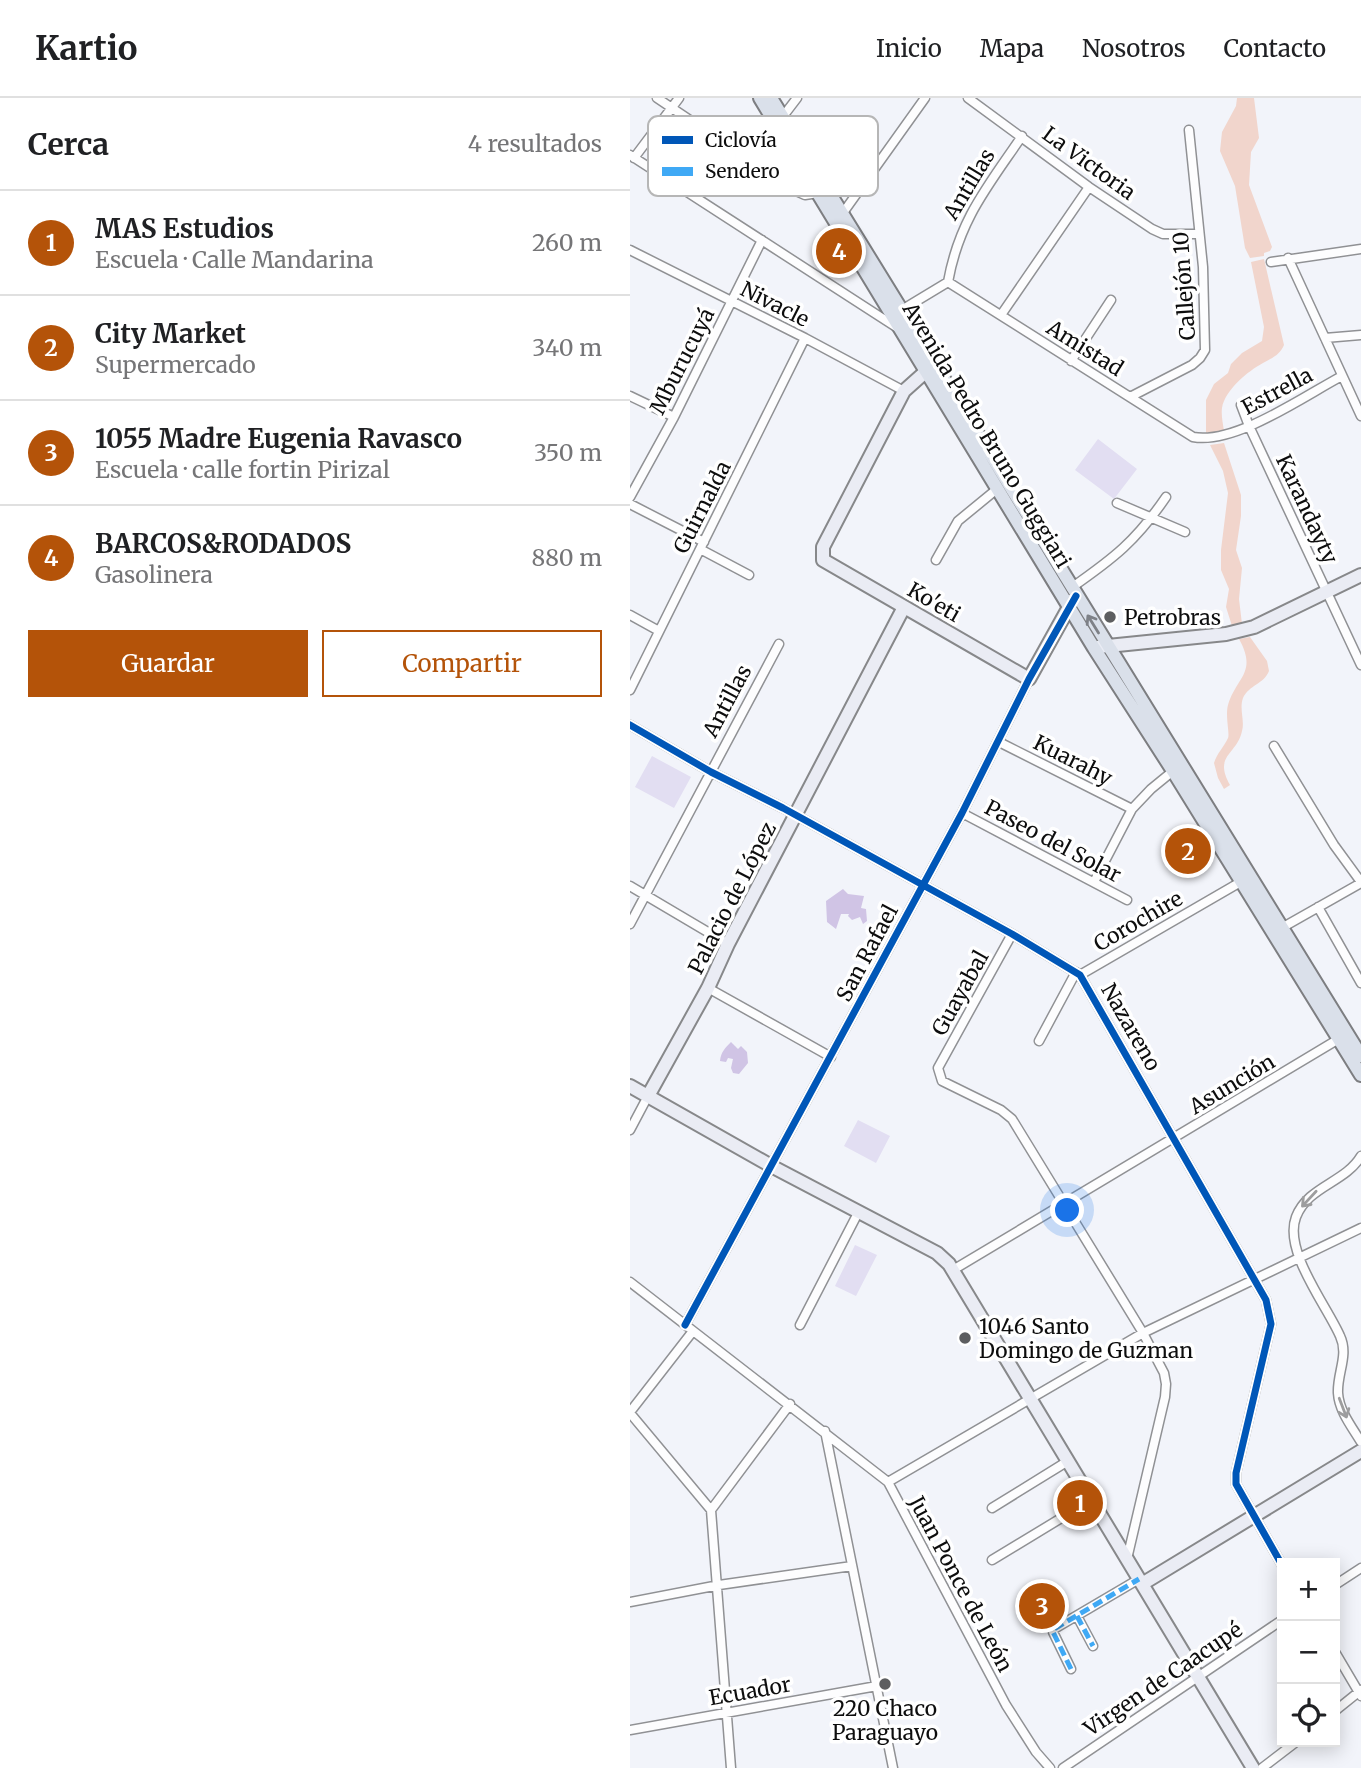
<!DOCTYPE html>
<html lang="es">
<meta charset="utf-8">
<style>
:root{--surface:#fff;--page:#f2f2f2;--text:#202124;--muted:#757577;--line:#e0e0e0;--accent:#b45309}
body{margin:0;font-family:Merriweather,serif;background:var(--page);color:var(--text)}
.controls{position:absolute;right:21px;bottom:21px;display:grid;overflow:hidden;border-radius:0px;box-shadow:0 4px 18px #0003}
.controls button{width:63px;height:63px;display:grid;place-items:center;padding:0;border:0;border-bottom:2px solid var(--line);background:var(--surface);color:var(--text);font:35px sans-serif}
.you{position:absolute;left:438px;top:1113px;width:24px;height:24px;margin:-18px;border:5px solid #fff;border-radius:50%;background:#1a73e8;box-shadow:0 0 0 10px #1a73e833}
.badge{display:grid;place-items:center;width:46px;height:46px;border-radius:50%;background:var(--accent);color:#fff;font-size:23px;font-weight:700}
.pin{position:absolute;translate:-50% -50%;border:4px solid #fff;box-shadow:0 2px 7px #0006}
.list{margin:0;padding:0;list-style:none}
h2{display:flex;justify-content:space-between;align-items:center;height:91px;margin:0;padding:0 28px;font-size:30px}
h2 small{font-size:23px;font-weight:400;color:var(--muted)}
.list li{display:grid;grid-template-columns:46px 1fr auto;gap:21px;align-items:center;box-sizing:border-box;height:105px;padding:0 28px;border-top:2px solid var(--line)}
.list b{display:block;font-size:26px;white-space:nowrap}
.list p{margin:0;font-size:23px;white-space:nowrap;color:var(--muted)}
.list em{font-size:23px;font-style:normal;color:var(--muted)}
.actions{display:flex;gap:14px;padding:21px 28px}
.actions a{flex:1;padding:16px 0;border:2px solid var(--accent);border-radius:0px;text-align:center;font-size:24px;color:var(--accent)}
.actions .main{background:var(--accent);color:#fff}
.icon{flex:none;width:38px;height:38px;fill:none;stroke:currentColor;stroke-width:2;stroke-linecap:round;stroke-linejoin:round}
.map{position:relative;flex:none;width:731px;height:1670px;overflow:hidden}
header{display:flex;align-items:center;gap:42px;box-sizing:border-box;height:98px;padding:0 35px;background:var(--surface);border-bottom:2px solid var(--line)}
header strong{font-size:33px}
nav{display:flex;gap:38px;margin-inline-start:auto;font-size:24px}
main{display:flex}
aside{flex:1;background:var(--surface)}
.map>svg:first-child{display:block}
.forest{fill:#d0c4e5}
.pitch{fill:#e2def2}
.water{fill:#f1d5cc}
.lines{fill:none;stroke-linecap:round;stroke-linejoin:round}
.street-casing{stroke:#909194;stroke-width:11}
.secondary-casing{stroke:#87888a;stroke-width:16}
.primary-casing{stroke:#7d7e81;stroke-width:16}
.street{stroke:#fdfdfe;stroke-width:8}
.secondary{stroke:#eaecf4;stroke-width:12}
.primary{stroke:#dae0ea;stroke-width:12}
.quiet{stroke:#3fa9f5;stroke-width:5;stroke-dasharray:10 5;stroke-linecap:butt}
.cycleway-casing{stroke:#fff;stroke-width:11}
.cycleway{stroke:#0057b8;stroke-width:7}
.oneway{stroke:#7e8187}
.oneway2{stroke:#9d9d9e}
.poi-dot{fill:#5d5e60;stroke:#fff;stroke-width:2.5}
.labels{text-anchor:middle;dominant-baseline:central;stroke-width:7;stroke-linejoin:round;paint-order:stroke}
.street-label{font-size:21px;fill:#0d0d0d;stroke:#fff}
.poi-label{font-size:21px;fill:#0d0d0d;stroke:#fff;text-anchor:start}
.key{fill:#fff;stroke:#b6b6b6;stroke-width:2}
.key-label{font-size:19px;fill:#0d0d0d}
</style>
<header>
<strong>Kartio</strong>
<nav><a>Inicio</a><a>Mapa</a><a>Nosotros</a><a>Contacto</a></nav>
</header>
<main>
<aside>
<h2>Cerca<small>4 resultados</small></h2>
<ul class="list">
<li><span class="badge">1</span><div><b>MAS Estudios</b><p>Escuela · Calle Mandarina</p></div><em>260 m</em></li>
<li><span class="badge">2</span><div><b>City Market</b><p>Supermercado</p></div><em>340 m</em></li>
<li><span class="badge">3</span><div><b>1055 Madre Eugenia Ravasco</b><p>Escuela · calle fortin Pirizal</p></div><em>350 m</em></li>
<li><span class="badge">4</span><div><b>BARCOS&amp;RODADOS</b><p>Gasolinera</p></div><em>880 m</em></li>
</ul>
<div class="actions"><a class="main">Guardar</a><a>Compartir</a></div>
</aside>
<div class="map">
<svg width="731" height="1670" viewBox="0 0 731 1670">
<rect width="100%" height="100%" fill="#f2f4fa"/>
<!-- forest -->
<path class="forest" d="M 213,791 L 218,796 L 234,798 L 231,810 L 236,811 L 237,823 L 233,826 L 230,819 L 222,822 L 218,818 L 219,816 L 211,816 L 206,831 L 197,824 L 196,803 Z
M 101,944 L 108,951 L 111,948 L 117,954 L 118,965 L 109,976 L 103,975 L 101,970 L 103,961 L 98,960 L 96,964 L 90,963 C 91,954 95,950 101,944 Z"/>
<!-- pitch -->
<path class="pitch" d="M 468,341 L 507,371 L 484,401 L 445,372 Z
M 22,658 L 61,679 L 44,710 L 5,689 Z
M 228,1022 L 260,1038 L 246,1065 L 214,1048 Z
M 225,1147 L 247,1157 L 226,1198 L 205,1188 Z"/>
<!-- water -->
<path class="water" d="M 607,0 L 624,0 L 629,40 L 621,54 L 619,87 L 642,149 L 640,153 L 634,155 L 634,158 L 620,160 L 615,150 L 605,88 L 590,53 L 592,34 L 606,8 Z
M 634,161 L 654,247 C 650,257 642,260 633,265 C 618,273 595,292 592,310 C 591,317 593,326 594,333 L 576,335 L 576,302 L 584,286 L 598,275 L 601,266 L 612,255 L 632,243 L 634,229 L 621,164 Z
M 594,345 L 611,397 L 611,418 L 606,452 L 612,470 L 609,501 L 612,526 L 602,528 L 596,509 L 599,491 L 591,472 L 591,452 L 598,395 L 593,373 L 580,347 Z
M 620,539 L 637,563 L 639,573 C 634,586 619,587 613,600 C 609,611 615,623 612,633 C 607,657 583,657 600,687 L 594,691 L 588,680 L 584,665 C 587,655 594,649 598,640 C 600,636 595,618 598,607 C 606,579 628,575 609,541 Z"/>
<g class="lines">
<!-- street casing -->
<g class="street-casing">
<path id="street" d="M 27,0 L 164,92 L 175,97 L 188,95
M 338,0 L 459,89 L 522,131 L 533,136 L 569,136
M 151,21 L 167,0
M 0,57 L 266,229
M 4,60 L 49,0
M 210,119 L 295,0
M 0,152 L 175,240 L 274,293
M 658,160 L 731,318
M 641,164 L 731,151
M 318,184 L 563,339 C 605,347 674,298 712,278
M 270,213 L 318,184 C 329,122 358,88 392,38
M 371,217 L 459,89
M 695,240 L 731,237
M 441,263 L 481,202
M 0,298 L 44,319
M 500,299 L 562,267 L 570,260 L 575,252 L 573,169 L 559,32
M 611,307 L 619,328 L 731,567
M 0,399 L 44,319 L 132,142
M 487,405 L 555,434
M 0,406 L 74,444
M 70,451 L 119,477
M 306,462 L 328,423 L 367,391
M 441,490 C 484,460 506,443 536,399
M 0,517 L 29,533
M 0,592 L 175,240
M 0,627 L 81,674 L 153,710 L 382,836 L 450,877 L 636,1202 L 641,1226 L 606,1375 L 606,1386 L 652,1467
M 369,644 L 502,711
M 644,648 L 704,747 L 731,784
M 332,715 L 497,802
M 464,784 L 502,711 L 521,691 L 543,673
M 0,788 L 98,846
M 688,809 L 731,885
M 0,826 L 149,546
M 648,832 L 731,785
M 382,836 L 308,970 L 312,983 L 371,1012 L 382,1021 L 513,1235 L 534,1275 L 536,1286 L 535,1299 L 497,1461
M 450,877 L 614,782
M 78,890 L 201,959
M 409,943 L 446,874
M 0,1032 L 18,998
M 731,1058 C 715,1085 678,1088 666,1119 C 653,1153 697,1208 710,1238 C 719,1257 707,1275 708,1295 C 709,1313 722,1329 731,1344
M 323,1172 L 712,939
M 0,1184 L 258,1384 L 376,1607 L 406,1654 L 420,1670
M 55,1227 L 332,715 L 399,581
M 170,1227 L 229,1113
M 0,1314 L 63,1233
M 0,1315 L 81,1412
M 195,1333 L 263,1670
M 258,1384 L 513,1235 L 731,1130
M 362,1410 L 438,1363
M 362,1462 L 461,1402
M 705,1487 L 731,1470
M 0,1504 L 89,1487 L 222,1468
M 447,1518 L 463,1548
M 705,1554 L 731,1598
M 441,1571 L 423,1534 L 424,1531 L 509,1481
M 705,1613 L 731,1592
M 0,1632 L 247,1588
M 101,1670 L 81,1412 L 160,1306
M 433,1670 L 652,1522
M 632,1670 L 666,1644"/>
</g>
<!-- secondary casing -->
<g class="secondary-casing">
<path id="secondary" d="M 302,268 L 274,293 L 193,449 L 193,462 L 399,581 L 443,502
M 468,549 L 596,536 L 624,529 L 731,477
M 0,988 L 143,1069 L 307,1155 L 319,1166 L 623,1670
M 18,998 L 78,890 L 98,846 L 274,509
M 512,1486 L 731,1353"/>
</g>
<!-- primary casing -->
<g class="primary-casing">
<path id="primary" d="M 130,0 L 464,550 L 543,673 L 731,977
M 141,0 C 336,321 533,640 731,958"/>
</g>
<!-- street -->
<use href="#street" class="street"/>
<!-- secondary -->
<use href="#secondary" class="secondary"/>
<!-- primary -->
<use href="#primary" class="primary"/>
<!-- quiet -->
<path class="quiet" d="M 447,1518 L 463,1548
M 441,1571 L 423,1534 L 424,1531 L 509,1481"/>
<!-- cycleway casing -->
<g class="cycleway-casing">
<path id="cycleway" d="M 0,627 L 81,674 L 153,710 L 382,836 L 450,877 L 636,1202 L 641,1226 L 606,1375 L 606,1386 L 652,1467
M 55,1227 L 332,715 L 399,581 L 446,498"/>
</g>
<!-- cycleway -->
<use href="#cycleway" class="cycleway"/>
</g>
<!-- one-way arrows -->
<defs><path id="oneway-shaft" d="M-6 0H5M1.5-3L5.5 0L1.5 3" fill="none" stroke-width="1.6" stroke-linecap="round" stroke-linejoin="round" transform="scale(1.75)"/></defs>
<use class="oneway" href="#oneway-shaft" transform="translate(463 526) rotate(-122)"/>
<g class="oneway2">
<use href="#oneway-shaft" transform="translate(679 1101) rotate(133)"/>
<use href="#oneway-shaft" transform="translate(713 1310) rotate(69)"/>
</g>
<!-- markers -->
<g class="poi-dot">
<circle cx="480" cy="519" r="7"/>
<circle cx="335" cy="1240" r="7"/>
<circle cx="255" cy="1586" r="7"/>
</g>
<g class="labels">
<!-- street labels -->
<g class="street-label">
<text transform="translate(459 65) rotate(36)">La Victoria</text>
<text transform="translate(339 86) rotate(-59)">Antillas</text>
<text transform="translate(554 188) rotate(-94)">Callejón 10</text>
<text transform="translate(145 206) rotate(27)">Nivacle</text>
<text transform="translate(455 250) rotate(32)">Amistad</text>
<text transform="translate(52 263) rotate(-63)">Mburucuyá</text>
<text transform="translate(647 293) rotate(-28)">Estrella</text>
<text transform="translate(357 337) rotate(59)">Avenida Pedro Bruno Guggiari</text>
<text transform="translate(72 409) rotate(-63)">Guirnalda</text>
<text transform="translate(677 411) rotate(65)">Karandayty</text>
<text transform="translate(304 504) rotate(30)">Ko'eti</text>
<text transform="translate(97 603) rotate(-62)">Antillas</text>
<text transform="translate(443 662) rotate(27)">Kuarahy</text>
<text transform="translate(423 743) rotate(28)">Paseo del Solar</text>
<text transform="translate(102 800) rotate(-63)">Palacio de López</text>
<text transform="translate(508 823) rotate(-30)">Corochire</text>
<text transform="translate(237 855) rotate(-62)">San Rafael</text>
<text transform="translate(330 895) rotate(-61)">Guayabal</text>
<text transform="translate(501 929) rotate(60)">Nazareno</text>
<text transform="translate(602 986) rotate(-31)">Asunción</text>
<text transform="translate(331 1486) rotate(62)">Juan Ponce de León</text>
<text transform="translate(533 1581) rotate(-34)">Virgen de Caacupé</text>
<text transform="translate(120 1593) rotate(-10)">Ecuador</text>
</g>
<!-- poi labels -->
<g class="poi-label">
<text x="494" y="519">Petrobras</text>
<text x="349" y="1228">1046 Santo<tspan x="349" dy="24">Domingo de Guzman</tspan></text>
<text x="255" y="1610" text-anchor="middle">220 Chaco<tspan x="255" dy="24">Paraguayo</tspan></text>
</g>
</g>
<!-- legend -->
<rect x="18" y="18" width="230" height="80" rx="10" class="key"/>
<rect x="32" y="38" width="31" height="8" fill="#0057b8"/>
<rect x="32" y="69" width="31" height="9" fill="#3fa9f5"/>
<g class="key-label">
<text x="75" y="49">Ciclovía</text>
<text x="75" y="80">Sendero</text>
</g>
</svg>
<div class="controls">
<button>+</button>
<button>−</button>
<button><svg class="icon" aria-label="locate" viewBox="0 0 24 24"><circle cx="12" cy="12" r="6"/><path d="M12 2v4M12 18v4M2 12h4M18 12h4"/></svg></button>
</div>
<div class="you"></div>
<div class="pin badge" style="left:450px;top:1405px">1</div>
<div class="pin badge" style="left:558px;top:753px">2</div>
<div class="pin badge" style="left:412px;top:1508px">3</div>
<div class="pin badge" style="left:209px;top:153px">4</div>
</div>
</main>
